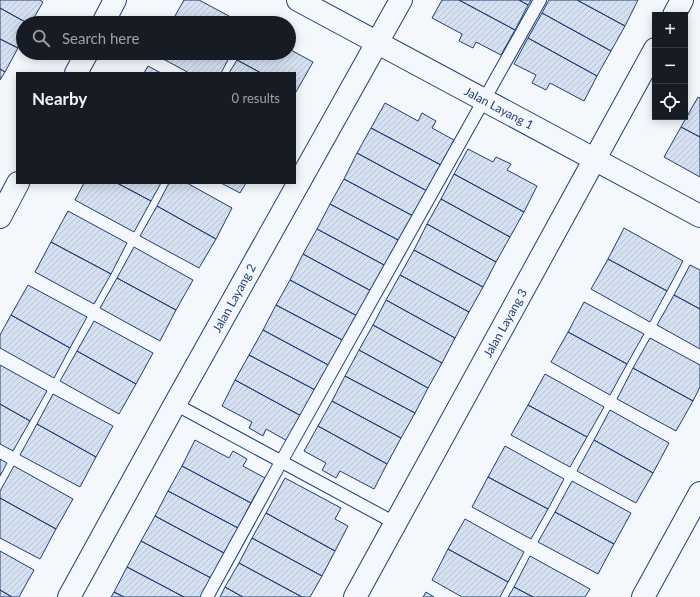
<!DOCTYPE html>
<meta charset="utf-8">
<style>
:root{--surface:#171b24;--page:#20242c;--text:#f1f3f6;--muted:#9ea1a6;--line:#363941}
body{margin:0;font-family:Lato,sans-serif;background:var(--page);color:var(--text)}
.controls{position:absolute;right:12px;top:12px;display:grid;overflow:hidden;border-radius:0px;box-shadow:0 2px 10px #0003}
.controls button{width:36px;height:36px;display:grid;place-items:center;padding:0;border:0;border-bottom:1px solid var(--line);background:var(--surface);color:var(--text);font:20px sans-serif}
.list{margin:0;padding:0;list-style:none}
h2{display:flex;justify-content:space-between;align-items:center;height:52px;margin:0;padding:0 16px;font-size:17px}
h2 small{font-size:13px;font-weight:400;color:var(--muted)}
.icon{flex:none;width:22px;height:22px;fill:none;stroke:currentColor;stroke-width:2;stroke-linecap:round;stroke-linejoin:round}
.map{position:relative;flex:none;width:700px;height:597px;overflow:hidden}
.search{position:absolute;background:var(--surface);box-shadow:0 2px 10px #0003;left:16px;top:16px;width:280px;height:44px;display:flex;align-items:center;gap:10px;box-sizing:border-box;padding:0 14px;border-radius:22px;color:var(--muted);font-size:15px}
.panel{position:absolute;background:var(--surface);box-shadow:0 2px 10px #0003;left:16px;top:72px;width:280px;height:112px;border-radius:0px}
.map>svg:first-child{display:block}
.building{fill:url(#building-hatch);stroke:#1d3f73}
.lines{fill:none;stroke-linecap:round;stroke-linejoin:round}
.service-casing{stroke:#1d3f73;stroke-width:14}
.minor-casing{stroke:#1d3f73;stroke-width:24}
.service{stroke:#f4f7fb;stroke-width:12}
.minor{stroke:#f4f7fb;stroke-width:22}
.labels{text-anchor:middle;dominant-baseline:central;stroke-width:3;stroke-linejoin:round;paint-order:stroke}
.street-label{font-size:12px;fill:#1d3f73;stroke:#f4f7fb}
</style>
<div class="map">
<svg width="700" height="597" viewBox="0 0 700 597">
<defs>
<pattern id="building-hatch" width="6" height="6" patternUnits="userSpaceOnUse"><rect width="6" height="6" fill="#d5e0f0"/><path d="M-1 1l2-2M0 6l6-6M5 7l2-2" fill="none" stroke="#b6c1d1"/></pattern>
</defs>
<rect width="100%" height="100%" fill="#f4f7fb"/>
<!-- building -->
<path class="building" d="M 0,0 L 40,0 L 43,2 L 31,23 L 27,23 L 0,8 Z
M 184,0 L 199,0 L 242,23 L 171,23 Z
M 442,0 L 459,0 L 515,30 L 501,55 L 476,42 L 473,48 L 459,41 L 462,34 L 432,18 Z
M 459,0 L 519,0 L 528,5 L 515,30 Z
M 519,0 L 531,0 L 528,5 Z
M 549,0 L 577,0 L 625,26 L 611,51 L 542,13 Z
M 577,0 L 638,0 L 625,26 Z
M 0,8 L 27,23 L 23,23 L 23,38 L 18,48 L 0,39 Z
M 542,13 L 611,51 L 597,76 L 528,38 Z
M 528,38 L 597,76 L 584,101 L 550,83 L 546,90 L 532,83 L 536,75 L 514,64 Z
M 0,39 L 18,48 L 5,72 L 0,69 Z
M 289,49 L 313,62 L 296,92 L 295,92 L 295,73 L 261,73 L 237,60 L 240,53 L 289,53 Z
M 155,53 L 225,53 L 230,56 L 221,73 L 189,73 L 154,54 Z
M 237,60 L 261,73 L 229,73 Z
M 148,66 L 161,73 L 144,73 Z
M 0,69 L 5,72 L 0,80 Z
M 698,97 L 700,98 L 700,137 L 681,127 Z
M 385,103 L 418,121 L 422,113 L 436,121 L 432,128 L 454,140 L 441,165 L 371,128 Z
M 681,127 L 700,137 L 700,177 L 664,157 Z
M 371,128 L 441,165 L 427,191 L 357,153 Z
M 468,149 L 493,162 L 496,157 L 511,164 L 507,170 L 537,186 L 524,212 L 454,174 Z
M 357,153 L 427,191 L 413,216 L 344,179 Z
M 454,174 L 524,212 L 510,237 L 441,199 Z
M 344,179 L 413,216 L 400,241 L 330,204 Z
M 84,183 L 117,183 L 151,201 L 134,232 L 75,200 Z
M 117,183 L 161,183 L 151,201 Z
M 169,183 L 187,183 L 232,208 L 216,239 L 157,206 Z
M 221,183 L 246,183 L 240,193 Z
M 441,199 L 510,237 L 496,262 L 427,224 Z
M 330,204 L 400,241 L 386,266 L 317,229 Z
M 157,206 L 216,239 L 199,268 L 140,236 Z
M 68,211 L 127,243 L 111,274 L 51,242 Z
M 427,224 L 496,262 L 483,287 L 414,250 Z
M 624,228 L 683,261 L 667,291 L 608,259 Z
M 317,229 L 386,266 L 373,292 L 303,254 Z
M 51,242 L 111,274 L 94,304 L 35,272 Z
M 134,247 L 193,280 L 176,310 L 117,278 Z
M 414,250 L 483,287 L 469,312 L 400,275 Z
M 303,254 L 373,292 L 359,317 L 290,280 Z
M 608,259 L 667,291 L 650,322 L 591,289 Z
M 690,265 L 700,270 L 700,309 L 674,295 Z
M 400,275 L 469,312 L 455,338 L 386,300 Z
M 117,278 L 176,310 L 160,341 L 100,308 Z
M 290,280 L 359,317 L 346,342 L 276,305 Z
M 28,285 L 87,317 L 70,348 L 11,315 Z
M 674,295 L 700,309 L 700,349 L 657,325 Z
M 386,300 L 455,338 L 442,363 L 373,325 Z
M 584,302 L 644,334 L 627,364 L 568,332 Z
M 276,305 L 346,342 L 332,367 L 263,330 Z
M 11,315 L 70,348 L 54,378 L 0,348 L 0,335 Z
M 94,321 L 153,353 L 136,384 L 77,351 Z
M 373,325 L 442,363 L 428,388 L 359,350 Z
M 263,330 L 332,367 L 319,392 L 249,355 Z
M 568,332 L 627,364 L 610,395 L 551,362 Z
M 650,338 L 700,365 L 700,387 L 693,401 L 633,368 Z
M 359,350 L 428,388 L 415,413 L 345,376 Z
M 77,351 L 136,384 L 119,414 L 60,381 Z
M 249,355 L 319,392 L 305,418 L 235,380 Z
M 0,365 L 47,391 L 30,421 L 0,404 Z
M 633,368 L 693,401 L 676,431 L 617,399 Z
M 545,374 L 604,407 L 587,437 L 528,405 Z
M 345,376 L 415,413 L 401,438 L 332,401 Z
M 235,380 L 305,418 L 291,443 L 266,429 L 263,436 L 249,428 L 252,422 L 222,406 Z
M 53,394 L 113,426 L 96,457 L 37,424 Z
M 332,401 L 401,438 L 387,464 L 318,426 Z
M 0,404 L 30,421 L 13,451 L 0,444 Z
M 528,405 L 587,437 L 570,467 L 511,435 Z
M 610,410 L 669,443 L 653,473 L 594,440 Z
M 37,424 L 96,457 L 80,487 L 20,455 Z
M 318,426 L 387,464 L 374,489 L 340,471 L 336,478 L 322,470 L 326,463 L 304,451 Z
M 195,440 L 229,458 L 233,451 L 247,459 L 243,466 L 265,478 L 251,503 L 182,466 Z
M 594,440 L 653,473 L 636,503 L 577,471 Z
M 505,446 L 564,479 L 548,509 L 488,477 Z
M 0,459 L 7,463 L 0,476 Z
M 14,466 L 73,499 L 56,529 L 0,498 L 0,491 Z
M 182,466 L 251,503 L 238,528 L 168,491 Z
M 488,477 L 548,509 L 531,539 L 472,507 Z
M 285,478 L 341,508 L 335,519 L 348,526 L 335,551 L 266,513 Z
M 572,481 L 631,513 L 614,544 L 555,512 Z
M 168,491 L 238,528 L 224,553 L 155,516 Z
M 0,498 L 56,529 L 40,559 L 0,538 Z
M 555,512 L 614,544 L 598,574 L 538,542 Z
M 266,513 L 335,551 L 322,576 L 252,538 Z
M 155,516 L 224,553 L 211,578 L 141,541 Z
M 465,519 L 524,552 L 508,582 L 448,549 Z
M 252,538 L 322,576 L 310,597 L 302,597 L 239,563 Z
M 141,541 L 211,578 L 201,597 L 184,597 L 127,567 Z
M 448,549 L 508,582 L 500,597 L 462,597 L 432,580 Z
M 0,551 L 34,570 L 19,597 L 12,597 L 0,590 Z
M 530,556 L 590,589 L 585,597 L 533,597 L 514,587 Z
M 239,563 L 302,597 L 243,597 L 225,587 Z
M 127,567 L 184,597 L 124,597 L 114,592 Z
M 225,587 L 243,597 L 220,597 Z
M 514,587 L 533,597 L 508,597 Z
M 0,590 L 12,597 L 0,597 Z
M 114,592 L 124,597 L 111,597 Z
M 426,592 L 434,597 L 423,597 Z"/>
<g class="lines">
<!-- service casing -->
<g class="service-casing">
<path id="service" d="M 175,404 L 395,523
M 207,597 L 281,462 L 540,0"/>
</g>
<!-- minor casing -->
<g class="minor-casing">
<path id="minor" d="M 298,0 L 700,216
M 674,15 L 682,0
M 103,23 L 115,0
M 76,73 L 87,53
M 0,217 L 18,183
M 69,597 L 175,404 L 401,0
M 355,597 L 655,49
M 643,597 L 700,493"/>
</g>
<!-- service -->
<use href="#service" class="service"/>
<!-- minor -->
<use href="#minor" class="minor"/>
</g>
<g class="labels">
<!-- street labels -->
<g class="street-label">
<text transform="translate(499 108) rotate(28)">Jalan Layang 1</text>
<text transform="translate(234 298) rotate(-61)">Jalan Layang 2</text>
<text transform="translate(505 323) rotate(-61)">Jalan Layang 3</text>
</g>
</g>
</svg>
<div class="controls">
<button>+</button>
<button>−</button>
<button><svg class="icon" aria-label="locate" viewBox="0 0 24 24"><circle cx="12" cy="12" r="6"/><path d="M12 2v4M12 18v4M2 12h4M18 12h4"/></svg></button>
</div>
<div class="search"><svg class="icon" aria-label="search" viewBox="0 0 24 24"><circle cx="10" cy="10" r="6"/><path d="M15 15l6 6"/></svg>Search here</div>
<section class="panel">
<h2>Nearby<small>0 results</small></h2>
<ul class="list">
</ul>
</section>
</div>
